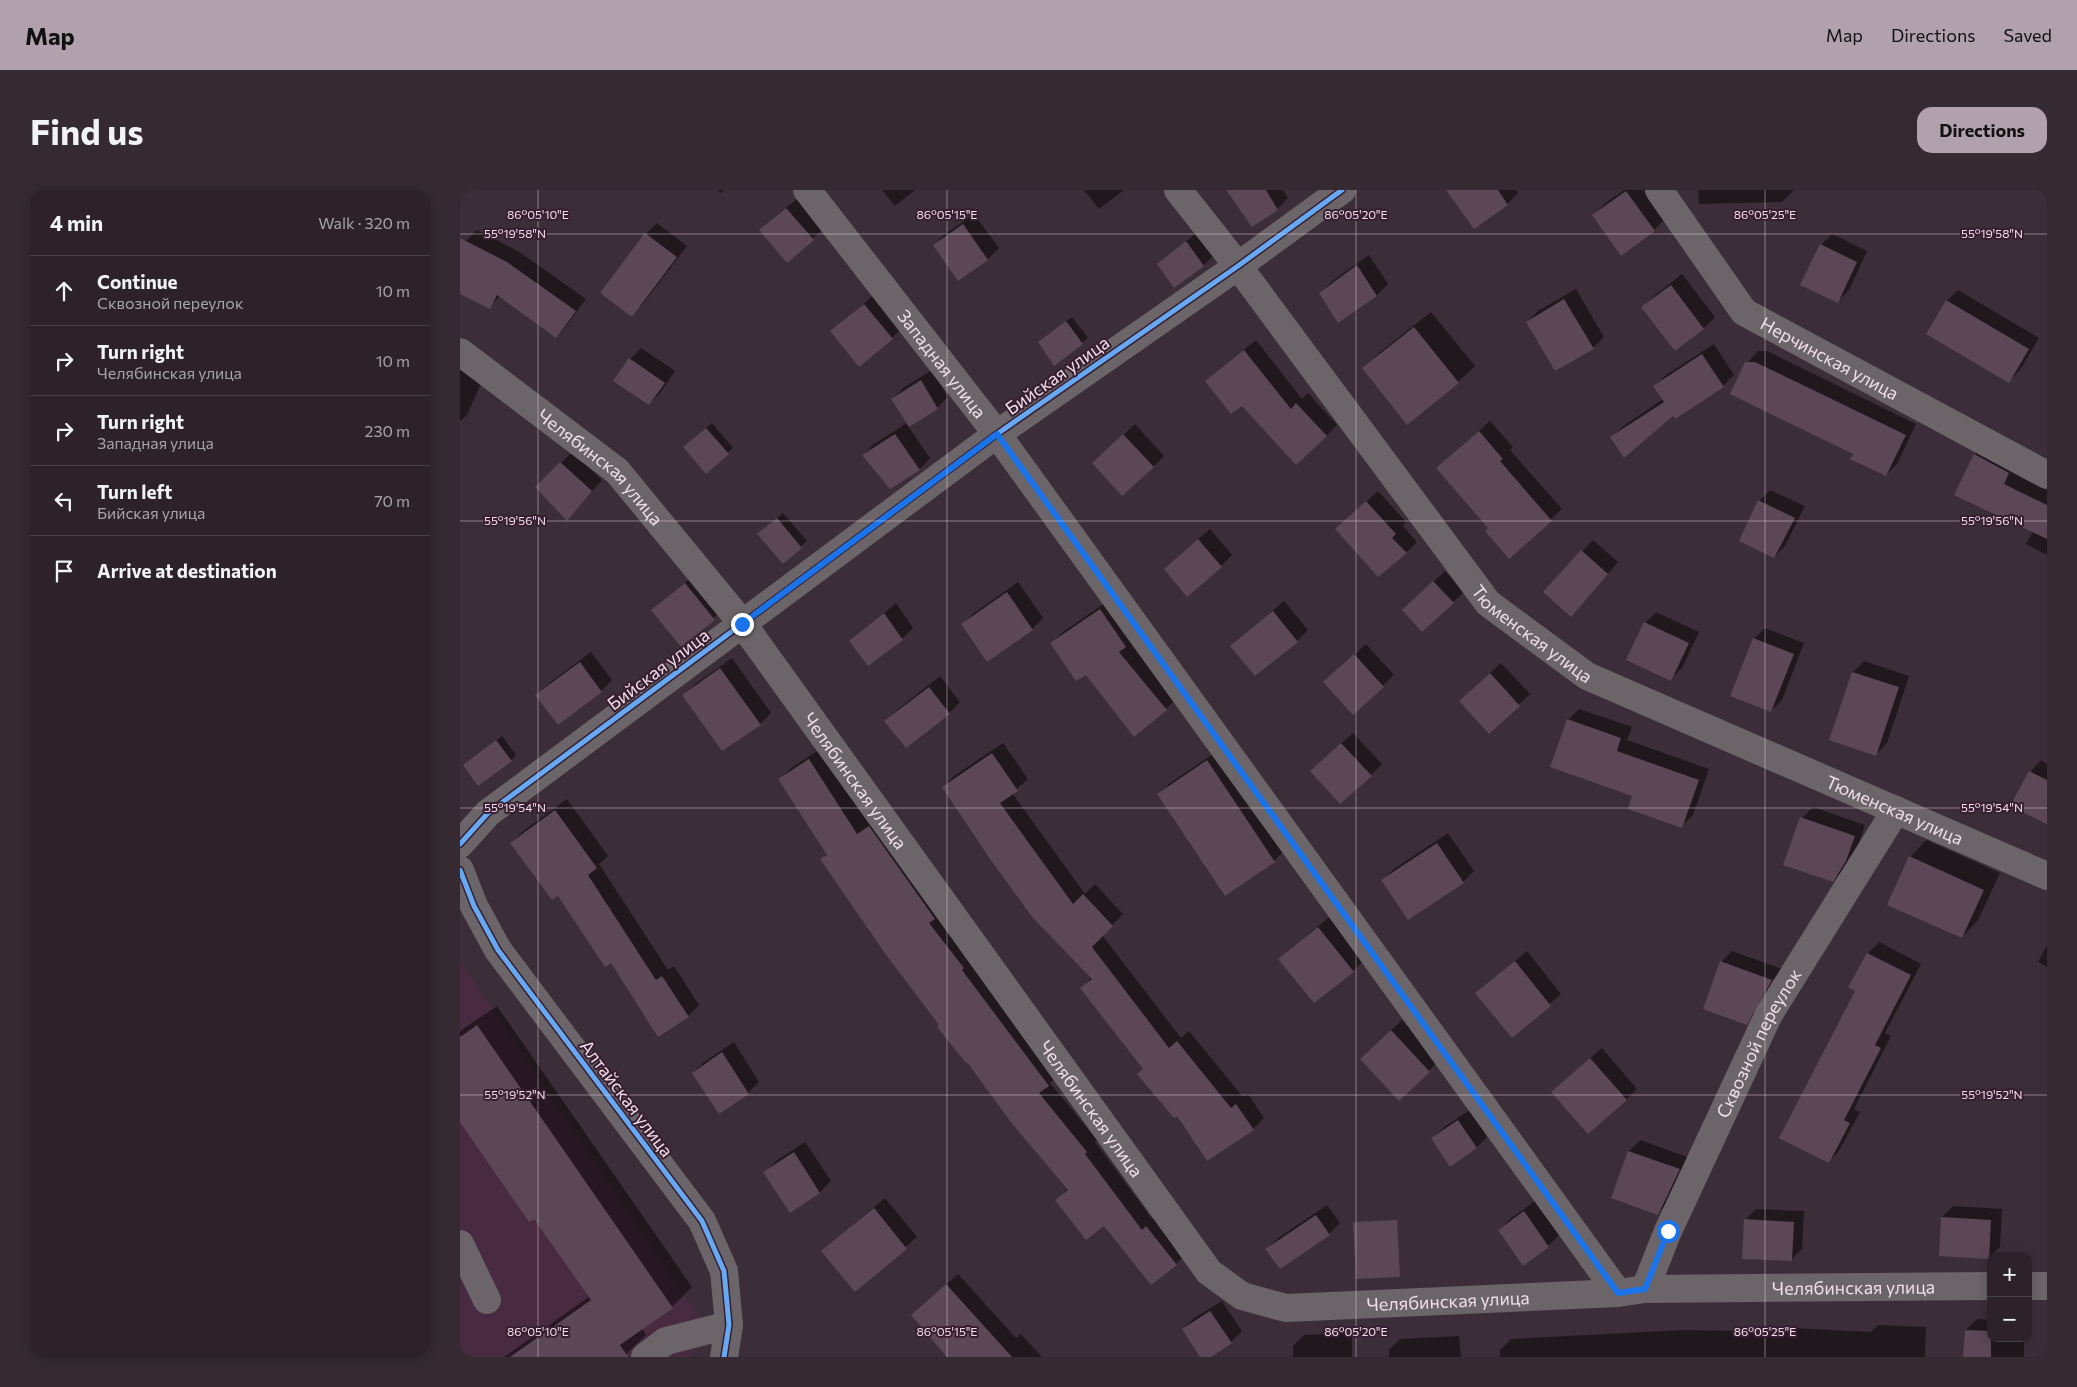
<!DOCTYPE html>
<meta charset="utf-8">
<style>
:root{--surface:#2d222a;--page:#352a32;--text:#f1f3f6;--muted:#a7a4a8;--line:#483f47;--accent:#b1a1ac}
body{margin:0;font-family:Commissioner,sans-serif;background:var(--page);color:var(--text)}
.controls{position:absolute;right:15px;bottom:15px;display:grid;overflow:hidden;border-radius:10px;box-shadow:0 2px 12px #0003}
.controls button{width:45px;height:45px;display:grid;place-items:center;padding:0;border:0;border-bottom:1px solid var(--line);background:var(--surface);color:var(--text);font:25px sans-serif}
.stop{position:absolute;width:15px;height:15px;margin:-11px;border:4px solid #1a73e8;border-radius:50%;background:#fff}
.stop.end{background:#1a73e8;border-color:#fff;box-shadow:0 1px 5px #0008}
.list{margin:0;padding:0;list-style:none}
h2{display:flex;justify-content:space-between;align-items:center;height:65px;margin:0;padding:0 20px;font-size:21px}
h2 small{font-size:16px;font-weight:400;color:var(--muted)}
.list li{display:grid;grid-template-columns:32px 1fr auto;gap:15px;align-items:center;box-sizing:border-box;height:70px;padding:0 20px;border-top:1px solid var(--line)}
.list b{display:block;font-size:19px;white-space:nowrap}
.list p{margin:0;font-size:16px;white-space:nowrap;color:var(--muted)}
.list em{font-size:16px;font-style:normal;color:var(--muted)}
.icon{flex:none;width:28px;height:28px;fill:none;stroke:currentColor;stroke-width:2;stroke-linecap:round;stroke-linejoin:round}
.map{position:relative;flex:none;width:1587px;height:1167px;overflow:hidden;border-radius:15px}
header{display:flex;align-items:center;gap:30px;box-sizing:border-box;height:70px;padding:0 25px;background:var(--accent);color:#111}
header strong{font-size:24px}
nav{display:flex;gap:28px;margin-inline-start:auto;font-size:18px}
.intro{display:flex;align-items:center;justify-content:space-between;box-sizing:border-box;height:120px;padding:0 30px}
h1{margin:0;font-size:35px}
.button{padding:12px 22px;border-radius:15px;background:var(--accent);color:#111;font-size:18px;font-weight:700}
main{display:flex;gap:30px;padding:0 30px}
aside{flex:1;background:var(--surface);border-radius:15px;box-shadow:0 2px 12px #0003}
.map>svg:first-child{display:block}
.built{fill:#492b41}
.shadow{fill:#0007}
.building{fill:#5b4755}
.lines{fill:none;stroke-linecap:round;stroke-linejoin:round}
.minor{stroke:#6b6569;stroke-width:28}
.cycleway-casing{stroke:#371e30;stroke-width:8}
.cycleway{stroke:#66a8f1;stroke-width:5}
.route{stroke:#1a73e8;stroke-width:6}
.ticks{fill:none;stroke:#f0dfea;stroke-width:1;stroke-opacity:0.45}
.labels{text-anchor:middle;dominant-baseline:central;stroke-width:4;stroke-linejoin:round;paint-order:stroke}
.street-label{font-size:18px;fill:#f0dfea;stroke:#371e30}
.ticks-label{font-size:12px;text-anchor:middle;fill:#f0dfea;stroke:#371e30;stroke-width:4;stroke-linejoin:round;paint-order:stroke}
</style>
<header>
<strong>Map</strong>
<nav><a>Map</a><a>Directions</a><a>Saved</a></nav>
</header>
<div class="intro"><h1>Find us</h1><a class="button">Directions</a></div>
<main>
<aside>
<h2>4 min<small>Walk · 320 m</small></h2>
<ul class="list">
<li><svg class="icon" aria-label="ahead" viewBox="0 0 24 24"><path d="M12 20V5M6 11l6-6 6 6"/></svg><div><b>Continue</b><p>Сквозной переулок</p></div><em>10 m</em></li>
<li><svg class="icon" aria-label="right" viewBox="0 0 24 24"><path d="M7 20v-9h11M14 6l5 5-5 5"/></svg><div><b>Turn right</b><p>Челябинская улица</p></div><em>10 m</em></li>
<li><svg class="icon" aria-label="right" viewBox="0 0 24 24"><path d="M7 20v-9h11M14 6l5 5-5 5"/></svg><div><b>Turn right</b><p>Западная улица</p></div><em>230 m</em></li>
<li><svg class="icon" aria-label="left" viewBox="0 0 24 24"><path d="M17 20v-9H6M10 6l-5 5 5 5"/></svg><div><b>Turn left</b><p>Бийская улица</p></div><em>70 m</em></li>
<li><svg class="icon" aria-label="arrive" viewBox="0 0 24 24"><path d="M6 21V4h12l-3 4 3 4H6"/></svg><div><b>Arrive at destination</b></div></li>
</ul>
</aside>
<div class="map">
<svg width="1587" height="1167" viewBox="0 0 1587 1167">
<rect width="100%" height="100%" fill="#3c2e38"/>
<!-- built -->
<path class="built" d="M 0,771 L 246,1137 L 231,1167 L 0,1167 Z"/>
<!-- shadow -->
<path class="shadow" d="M 258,0 L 265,0 L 260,3 Z
M 422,0 L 455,0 L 435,16 Z
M 624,0 L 664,0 L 639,19 Z
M 768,0 L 823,0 L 828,8 L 817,19 L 793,35 Z
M 988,0 L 1056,0 L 1058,3 L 1047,14 L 1014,37 Z
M 1164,0 L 1184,0 L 1205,29 L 1194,40 L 1134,25 L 1144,14 Z
M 1238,0 L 1334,0 L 1322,12 L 1239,14 Z
M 338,8 L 364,38 L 327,71 L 312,29 Z
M 514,24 L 539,58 L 528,69 L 498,90 L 474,55 L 485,44 Z
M 197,33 L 227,56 L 183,114 L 172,125 L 186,44 Z
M 17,40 L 58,61 L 126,109 L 106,136 L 96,147 L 40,106 L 29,117 L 0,103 L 0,63 L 6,51 Z
M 738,41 L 754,65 L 743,76 L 699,75 Z
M 1372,44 L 1407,61 L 1389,100 L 1378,111 L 1361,55 Z
M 909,65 L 928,94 L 917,105 L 879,132 L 860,103 L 871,92 Z
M 1222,84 L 1255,127 L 1244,138 L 1215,159 L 1183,117 L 1194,106 Z
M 1116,99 L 1144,147 L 1133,158 L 1067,132 L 1078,121 Z
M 1498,100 L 1579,148 L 1560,180 L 1549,191 L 1487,111 Z
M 415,104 L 443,137 L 432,148 L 372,141 Z
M 971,122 L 1015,176 L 998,192 L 904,178 L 920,162 Z
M 612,127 L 628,148 L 594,174 L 585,147 Z
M 796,150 L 842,209 L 848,203 L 877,235 L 866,246 L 782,214 L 746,191 Z
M 1254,154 L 1274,185 L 1263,196 L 1215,227 L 1213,224 L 1151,248 L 1162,237 L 1203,209 L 1195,196 L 1206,185 Z
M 181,158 L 215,181 L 200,203 L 189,214 L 170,169 Z
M 1298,161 L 1307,161 L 1456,234 L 1437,274 L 1426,285 L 1394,263 L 1287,173 Z
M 0,176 L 24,187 L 7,225 L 0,231 Z
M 472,180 L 488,207 L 477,218 L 448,236 L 470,268 L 460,279 L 431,298 L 403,265 L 414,254 L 447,233 L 432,209 L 443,198 Z
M 1030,231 L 1053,257 L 1050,260 L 1102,319 L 1050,367 L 1030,338 L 977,278 Z
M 252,233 L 273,258 L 246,282 L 230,252 Z
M 675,234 L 704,266 L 693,277 L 645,262 Z
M 1526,253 L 1560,271 L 1554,283 L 1587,299 L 1587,365 L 1566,354 L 1573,341 L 1496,304 L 1515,264 Z
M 112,262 L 142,290 L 117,318 L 77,297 Z
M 1310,300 L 1345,316 L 1325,356 L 1314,367 L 1299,311 Z
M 918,301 L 946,332 L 943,336 L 957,352 L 946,363 L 887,329 Z
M 323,323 L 347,351 L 323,372 L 304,339 Z
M 750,339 L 772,365 L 761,376 L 716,368 Z
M 1133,350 L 1158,372 L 1122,414 L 1084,402 Z
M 985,381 L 1004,402 L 993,412 L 955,409 Z
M 237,383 L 265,418 L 221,456 L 192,420 Z
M 558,392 L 583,428 L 572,439 L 503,434 L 514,423 Z
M 652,408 L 717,508 L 706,519 L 626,483 L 592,453 L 603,442 Z
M 824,411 L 848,440 L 837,451 L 772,456 Z
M 436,413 L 453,438 L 442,449 L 408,474 L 391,451 Z
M 1196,422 L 1239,442 L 1222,478 L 1211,489 L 1185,433 Z
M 1305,438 L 1344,453 L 1322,510 L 1311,521 L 1294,449 Z
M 906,454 L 934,485 L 893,524 L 876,482 Z
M 131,462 L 152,490 L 141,501 L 77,505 L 88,494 Z
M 272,468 L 311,523 L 300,534 L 224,505 L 235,494 Z
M 1404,471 L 1449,486 L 1427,553 L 1416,564 L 1371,549 L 1393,482 Z
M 1041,473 L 1070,504 L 1029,542 L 1011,500 Z
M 480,486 L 500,512 L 489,523 L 426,531 L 437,520 Z
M 1119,519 L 1172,537 L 1167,550 L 1249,579 L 1233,625 L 1222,636 L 1174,605 L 1108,530 Z
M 893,543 L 922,574 L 911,585 L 863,570 Z
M 42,546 L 56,565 L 51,571 L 10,570 Z
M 543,553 L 568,589 L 552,603 L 625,704 L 635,694 L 663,724 L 642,745 L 721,848 L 729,841 L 783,907 L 788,904 L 804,928 L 793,939 L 684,879 L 622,798 L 632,787 L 483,597 L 494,586 Z
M 360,559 L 409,634 L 420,626 L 599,884 L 590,893 L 637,950 L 635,952 L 693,1030 L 698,1026 L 727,1063 L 716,1074 L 597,1010 L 608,998 L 481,835 L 362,669 L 367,664 L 320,589 L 331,578 Z
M 759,560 L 825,660 L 814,671 L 699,604 L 710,593 Z
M 1581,570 L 1587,574 L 1587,633 L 1570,582 Z
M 107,609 L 148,666 L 139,674 L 208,780 L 214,776 L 239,815 L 228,826 L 151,771 L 99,704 L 51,653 L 62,642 Z
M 1353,617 L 1405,635 L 1397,658 L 1384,680 L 1372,691 L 1342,628 Z
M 988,643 L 1014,681 L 1003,692 L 923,690 L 934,679 Z
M 1466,650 L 1540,683 L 1518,730 L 1502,747 L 1450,667 Z
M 869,727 L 904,770 L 893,781 L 819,769 Z
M 1419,752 L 1461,774 L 1425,843 L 1431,846 L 1394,919 L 1400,922 L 1379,961 L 1368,972 L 1397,800 L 1408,763 Z
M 1587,755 L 1587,777 L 1578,772 Z
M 1067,761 L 1101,804 L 1052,846 L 1017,804 Z
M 1272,761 L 1322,779 L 1297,822 L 1286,833 L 1261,772 Z
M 37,816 L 232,1097 L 212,1117 L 182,1138 L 186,1145 L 163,1167 L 44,1167 L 130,1106 L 74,1027 L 0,930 L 0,841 Z
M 942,830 L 980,870 L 939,909 L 912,858 Z
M 274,852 L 299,892 L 288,903 L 259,922 L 233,883 L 244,872 Z
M 1142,858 L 1177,899 L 1166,910 L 1104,891 Z
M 1010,920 L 1027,947 L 1016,958 L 973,948 L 984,937 Z
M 1180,950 L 1230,968 L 1209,1012 L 1198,1023 L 1153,1007 L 1169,961 Z
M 345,952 L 371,991 L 360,1002 L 330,1021 L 305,982 L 316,971 Z
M 425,1008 L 457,1047 L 395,1100 L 363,1061 Z
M 1075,1011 L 1099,1045 L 1088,1056 L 1039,1040 L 1050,1029 Z
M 867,1015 L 880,1033 L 869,1044 L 807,1059 L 818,1048 Z
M 1493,1016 L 1542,1019 L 1540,1057 L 1528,1068 L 1482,1027 Z
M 1296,1019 L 1344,1021 L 1342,1059 L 1331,1070 L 1285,1030 Z
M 498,1084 L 556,1148 L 561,1144 L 582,1167 L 499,1167 L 463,1114 Z
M 762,1111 L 782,1141 L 771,1152 L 723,1139 L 734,1128 Z
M 1517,1129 L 1531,1130 L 1531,1148 L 1564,1148 L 1564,1167 L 1505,1167 L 1506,1140 Z
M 1418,1135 L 1466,1137 L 1465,1167 L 1040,1167 L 1040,1160 L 1051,1149 L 1224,1140 L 1329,1142 L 1333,1138 L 1411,1142 Z
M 892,1143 L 892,1167 L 833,1167 L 833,1156 L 844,1145 Z
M 999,1146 L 1001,1167 L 929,1167 L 929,1160 L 940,1149 Z"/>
<!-- building -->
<path class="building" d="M 766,0 L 806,0 L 818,20 L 792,37 Z
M 986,0 L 1038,0 L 1048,15 L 1014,39 Z
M 1166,1 L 1195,41 L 1161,66 L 1132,25 Z
M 326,18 L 354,50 L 327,73 L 299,40 Z
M 503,34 L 528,70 L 498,91 L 473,55 Z
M 185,43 L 217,67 L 172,127 L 140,103 Z
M 0,48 L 47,72 L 116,121 L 96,148 L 37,105 L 30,119 L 0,104 Z
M 726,51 L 744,76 L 714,98 L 697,74 Z
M 1360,54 L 1397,72 L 1378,113 L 1340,95 Z
M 897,75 L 917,106 L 878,133 L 859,103 Z
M 1211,95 L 1244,139 L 1215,161 L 1181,117 Z
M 1104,109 L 1134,159 L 1095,181 L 1066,132 Z
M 1486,110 L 1569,159 L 1549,193 L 1466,144 Z
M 404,114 L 433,149 L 399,177 L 370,141 Z
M 606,131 L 623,154 L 594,176 L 578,152 Z
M 954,137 L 999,193 L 947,235 L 902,178 Z
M 784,160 L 831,219 L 836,213 L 867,246 L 836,275 L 782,216 L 771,224 L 745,191 Z
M 1242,164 L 1264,197 L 1215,229 L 1213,226 L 1164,268 L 1150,247 L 1204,212 L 1193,196 Z
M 169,168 L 205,193 L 189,215 L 153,191 Z
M 1285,172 L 1295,172 L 1446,245 L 1426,286 L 1390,269 L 1393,264 L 1270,204 Z
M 461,190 L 478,219 L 449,237 L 431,209 Z
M 246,238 L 269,264 L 246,284 L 223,257 Z
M 1019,241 L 1043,269 L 1040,271 L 1092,331 L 1049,369 L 1025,341 L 1028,338 L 976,278 Z
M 435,244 L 460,280 L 430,299 L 402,265 Z
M 663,244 L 694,277 L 662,306 L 632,273 Z
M 1514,264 L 1549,283 L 1544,294 L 1587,315 L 1587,349 L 1494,305 Z
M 100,272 L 132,301 L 107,331 L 75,297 Z
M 1298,310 L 1335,328 L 1314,368 L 1279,351 Z
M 906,311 L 936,344 L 932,348 L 947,363 L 918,387 L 875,339 Z
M 317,328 L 342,358 L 323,374 L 297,344 Z
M 738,349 L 762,377 L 727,407 L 704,379 Z
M 1121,360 L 1148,384 L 1111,427 L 1083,402 Z
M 973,391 L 994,413 L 962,442 L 942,420 Z
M 225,393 L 255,430 L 221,457 L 191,420 Z
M 547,402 L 573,440 L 527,472 L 501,434 Z
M 640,419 L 666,457 L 659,462 L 707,520 L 674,547 L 626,485 L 616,491 L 590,453 Z
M 813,421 L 838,452 L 795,486 L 770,456 Z
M 424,423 L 443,450 L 408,476 L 389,451 Z
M 1184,432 L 1229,453 L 1211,491 L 1166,470 Z
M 1293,448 L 1334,464 L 1311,522 L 1270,506 Z
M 894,464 L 924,497 L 893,525 L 863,492 Z
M 120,472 L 142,502 L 98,535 L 75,505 Z
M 260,478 L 301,535 L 262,561 L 222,505 Z
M 1392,482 L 1439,497 L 1416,566 L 1369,550 Z
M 1030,483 L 1060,516 L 1029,544 L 999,511 Z
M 469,497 L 490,524 L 446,558 L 424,531 Z
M 1107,529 L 1161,548 L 1157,561 L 1239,590 L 1222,638 L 1168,619 L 1172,606 L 1090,577 Z
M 36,550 L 52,571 L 18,596 L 3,575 Z
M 881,553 L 912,586 L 880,614 L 850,581 Z
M 532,563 L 558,601 L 540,613 L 613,714 L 623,704 L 653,736 L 632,757 L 709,858 L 717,851 L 771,918 L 776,914 L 794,940 L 747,971 L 717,926 L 714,928 L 677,884 L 683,879 L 620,798 L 632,789 L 573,728 L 530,669 L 482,597 Z
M 349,569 L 397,644 L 409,636 L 475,729 L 469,733 L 504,778 L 502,780 L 589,896 L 579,903 L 627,962 L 625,964 L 682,1040 L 686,1036 L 717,1075 L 691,1095 L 644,1036 L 626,1050 L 595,1010 L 608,1000 L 550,931 L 507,872 L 506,873 L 477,837 L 479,835 L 424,762 L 360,669 L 367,665 L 318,589 Z
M 747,570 L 815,672 L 765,706 L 697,604 Z
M 1569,581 L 1587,590 L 1587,634 L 1550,616 Z
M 95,620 L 137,678 L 128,685 L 196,790 L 202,786 L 229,827 L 198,847 L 151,773 L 145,777 L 98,706 L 92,710 L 50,653 Z
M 1340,627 L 1395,646 L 1386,671 L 1373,692 L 1323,675 Z
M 977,653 L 1004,693 L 948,730 L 921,690 Z
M 1449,666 L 1524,700 L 1502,748 L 1427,715 Z
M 858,737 L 894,782 L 854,813 L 818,769 Z
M 1407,763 L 1451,785 L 1415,855 L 1421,858 L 1384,930 L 1390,933 L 1369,973 L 1319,948 L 1395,801 L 1388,797 Z
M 1055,771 L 1091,816 L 1052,848 L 1015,803 Z
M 1260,771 L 1312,790 L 1287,835 L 1243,819 Z
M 17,835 L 213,1118 L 160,1155 L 168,1167 L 50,1167 L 131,1110 L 74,1029 L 69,1032 L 0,932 L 0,847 Z
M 931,840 L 970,882 L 939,911 L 900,869 Z
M 262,862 L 289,904 L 259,924 L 232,883 Z
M 1130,868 L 1167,910 L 1128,944 L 1091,902 Z
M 998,930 L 1017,958 L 990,977 L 971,948 Z
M 1168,961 L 1220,979 L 1198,1025 L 1151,1008 Z
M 334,962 L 360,1003 L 330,1023 L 303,982 Z
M 414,1018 L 447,1059 L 395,1102 L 361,1061 Z
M 1064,1021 L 1089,1057 L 1063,1076 L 1038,1040 Z
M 856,1025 L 870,1045 L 820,1079 L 805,1059 Z
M 1481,1027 L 1531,1030 L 1529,1069 L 1479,1066 Z
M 1284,1029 L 1334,1032 L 1332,1071 L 1282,1069 Z
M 937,1030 L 940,1087 L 896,1089 L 893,1032 Z
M 486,1094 L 552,1167 L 487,1167 L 451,1125 Z
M 750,1121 L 772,1153 L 751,1167 L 740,1167 L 722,1139 Z
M 1505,1140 L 1531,1141 L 1531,1167 L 1503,1167 Z"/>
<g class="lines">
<!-- minor -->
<g class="minor">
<path id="s1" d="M 347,0 L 537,244 L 1158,1103"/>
<path id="s2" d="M 718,0 L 778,76 L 1028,413 L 1127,486 L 1587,686"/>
<path id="s3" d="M 1199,0 L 1284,122 L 1587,285"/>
<path id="s4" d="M 0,162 L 157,281 L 282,433 L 749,1082 L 782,1106 L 826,1118 L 1158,1103 L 1185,1099 L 1531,1096"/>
<path d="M 0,654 L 28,623 L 537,244 L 778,76 L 882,0"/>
<path d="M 0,680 L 14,716 L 38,760 L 242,1031 L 264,1081 L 269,1135 L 264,1167"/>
<path d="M 0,1054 L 27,1110"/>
<path d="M 1568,1096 L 1587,1096"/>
<path id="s5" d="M 1185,1099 L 1208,1041 L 1309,824 L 1436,620"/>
<path d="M 185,1167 L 206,1151 L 269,1135"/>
</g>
<!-- cycleway casing -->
<g class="cycleway-casing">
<path id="cycleway" d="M 0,654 L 28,623 L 537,244 L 778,76 L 882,0
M 0,680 L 14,716 L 38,760 L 242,1031 L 264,1081 L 269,1135 L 264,1167"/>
</g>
<!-- cycleway -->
<use href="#cycleway" class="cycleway"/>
</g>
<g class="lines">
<!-- route -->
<path class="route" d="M 282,434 L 537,244 L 1158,1103 L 1185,1099 L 1208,1041"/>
</g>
<!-- ticks -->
<path class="ticks" d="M 78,0 L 78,1167M 487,0 L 487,1167M 896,0 L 896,1167M 1305,0 L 1305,1167M 0,44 L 1587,44M 0,331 L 1587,331M 0,618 L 1587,618M 0,905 L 1587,905"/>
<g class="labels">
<!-- street labels -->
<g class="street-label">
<text stroke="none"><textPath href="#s3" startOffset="246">Нерчинская улица</textPath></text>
<text stroke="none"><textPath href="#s1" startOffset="220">Западная улица</textPath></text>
<text transform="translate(597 185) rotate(-35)">Бийская улица</text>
<text stroke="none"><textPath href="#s4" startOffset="182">Челябинская улица</textPath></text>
<text stroke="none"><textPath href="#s2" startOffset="570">Тюменская улица</textPath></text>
<text transform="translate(198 479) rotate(-37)">Бийская улица</text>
<text stroke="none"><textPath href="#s4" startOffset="588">Челябинская улица</textPath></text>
<text stroke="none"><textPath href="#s2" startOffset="975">Тюменская улица</textPath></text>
<text stroke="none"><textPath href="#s5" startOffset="271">Сквозной переулок</textPath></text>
<text transform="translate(167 908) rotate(53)">Алтайская улица</text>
<text stroke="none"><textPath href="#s4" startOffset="992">Челябинская улица</textPath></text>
<text stroke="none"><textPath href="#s4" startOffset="1848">Челябинская улица</textPath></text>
<text stroke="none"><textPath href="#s4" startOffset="1442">Челябинская улица</textPath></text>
</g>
</g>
<g class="ticks-label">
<text x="78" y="29">86°05'10"E</text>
<text x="487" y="29">86°05'15"E</text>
<text x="896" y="29">86°05'20"E</text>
<text x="1305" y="29">86°05'25"E</text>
<text x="55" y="48">55°19'58"N</text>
<text x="1532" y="48">55°19'58"N</text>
<text x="55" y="335">55°19'56"N</text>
<text x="1532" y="335">55°19'56"N</text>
<text x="55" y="622">55°19'54"N</text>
<text x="1532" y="622">55°19'54"N</text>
<text x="55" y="909">55°19'52"N</text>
<text x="1532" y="909">55°19'52"N</text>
<text x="78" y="1146">86°05'10"E</text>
<text x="487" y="1146">86°05'15"E</text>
<text x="896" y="1146">86°05'20"E</text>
<text x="1305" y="1146">86°05'25"E</text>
</g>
</svg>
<div class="controls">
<button>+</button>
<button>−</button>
</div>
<div class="stop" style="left:1208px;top:1041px"></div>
<div class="stop end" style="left:282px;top:434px"></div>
</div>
</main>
